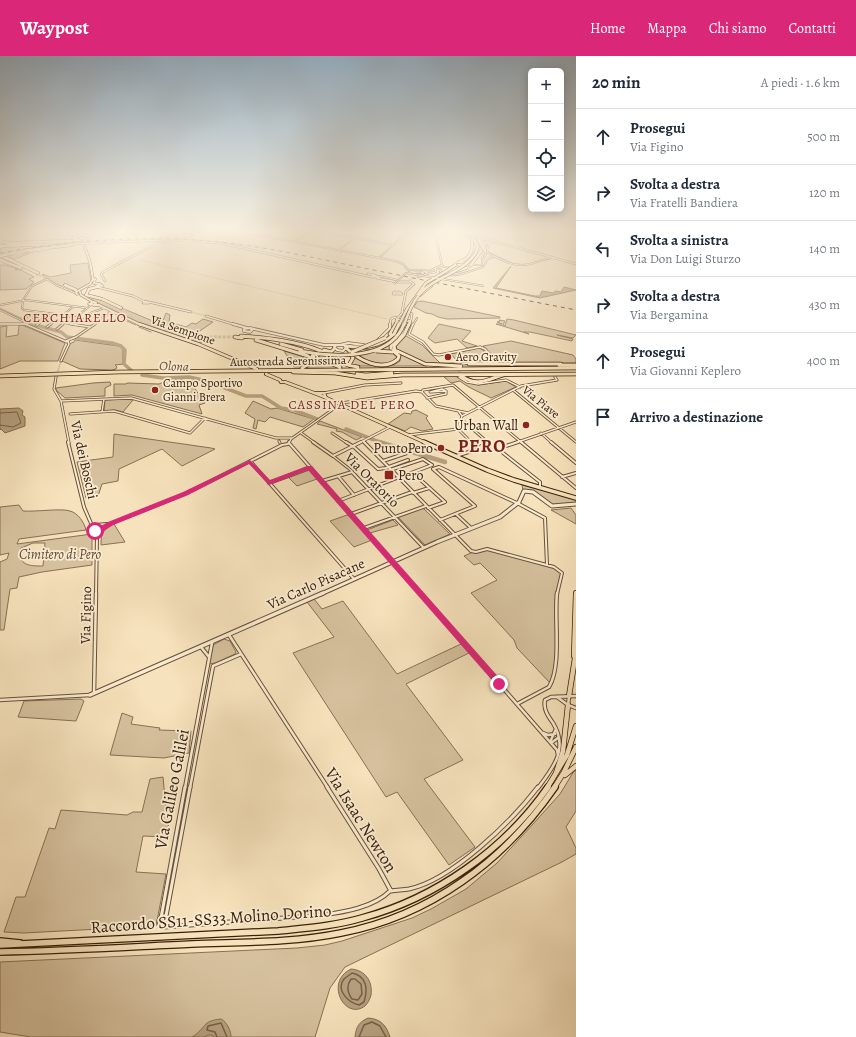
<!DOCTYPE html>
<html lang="it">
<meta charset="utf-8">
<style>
:root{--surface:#fff;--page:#f6f6f7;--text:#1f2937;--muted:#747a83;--line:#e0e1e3;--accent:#db2777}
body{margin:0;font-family:Alegreya,serif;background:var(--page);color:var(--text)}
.controls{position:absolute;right:12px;top:12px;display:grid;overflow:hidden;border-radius:6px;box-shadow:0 2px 10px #0003}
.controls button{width:36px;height:36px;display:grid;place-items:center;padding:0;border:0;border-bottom:1px solid var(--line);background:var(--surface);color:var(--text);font:20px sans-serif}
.stop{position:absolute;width:12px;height:12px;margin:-9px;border:3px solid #db2777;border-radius:50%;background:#fff}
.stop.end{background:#db2777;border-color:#fff;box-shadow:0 1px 4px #0008}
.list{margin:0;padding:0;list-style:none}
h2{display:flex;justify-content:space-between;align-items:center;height:52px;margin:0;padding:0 16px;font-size:17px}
h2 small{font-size:13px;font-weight:400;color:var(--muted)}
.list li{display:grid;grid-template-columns:26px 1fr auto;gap:12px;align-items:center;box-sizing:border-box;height:56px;padding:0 16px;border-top:1px solid var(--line)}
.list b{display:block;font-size:15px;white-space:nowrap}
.list p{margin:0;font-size:13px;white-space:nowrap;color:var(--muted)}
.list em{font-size:13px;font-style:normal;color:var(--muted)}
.icon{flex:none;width:22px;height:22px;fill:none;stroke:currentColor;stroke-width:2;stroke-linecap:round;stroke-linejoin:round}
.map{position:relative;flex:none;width:576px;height:981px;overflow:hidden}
header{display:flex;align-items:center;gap:24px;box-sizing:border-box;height:56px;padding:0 20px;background:var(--accent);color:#fff}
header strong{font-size:19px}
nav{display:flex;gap:22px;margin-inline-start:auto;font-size:14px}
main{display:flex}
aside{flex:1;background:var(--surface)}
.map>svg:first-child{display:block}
.green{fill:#d6c19e;stroke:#887054;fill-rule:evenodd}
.water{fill:#b6a07f;stroke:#856d50}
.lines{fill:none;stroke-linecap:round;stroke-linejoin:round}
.shore-far1{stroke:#786044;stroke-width:1}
.shore{stroke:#786044;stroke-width:1.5}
.stream{stroke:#856d50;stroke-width:1}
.canal{stroke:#b6a07f;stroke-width:1.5}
.river-far2{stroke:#b6a07f;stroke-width:2.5}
.river-far1{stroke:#b6a07f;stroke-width:3.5}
.river{stroke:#b6a07f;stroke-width:4.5}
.pedestrian-tunnel{stroke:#d1bb98;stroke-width:1;stroke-dasharray:1 0.5;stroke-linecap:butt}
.minor-tunnel-far1{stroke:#d1bb98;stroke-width:1;stroke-dasharray:1 0.5;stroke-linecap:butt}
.minor-tunnel{stroke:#d1bb98;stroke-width:1.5;stroke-dasharray:1.5 0.5;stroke-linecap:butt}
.tertiary-tunnel{stroke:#d1bb98;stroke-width:1.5;stroke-dasharray:1.5 1;stroke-linecap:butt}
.motorway-tunnel-far1{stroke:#d1bb98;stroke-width:2.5;stroke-dasharray:2.5 1;stroke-linecap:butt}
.motorway-tunnel{stroke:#d1bb98;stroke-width:3;stroke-dasharray:3 1.5;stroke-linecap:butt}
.pedestrian-far1-casing{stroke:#6a5036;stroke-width:2}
.pedestrian-casing{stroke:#6a5036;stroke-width:3.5}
.minor-far4-casing{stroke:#6a5036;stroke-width:2}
.minor-far3-casing{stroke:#6a5036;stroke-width:3}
.minor-far2-casing{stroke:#6a5036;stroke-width:4}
.minor-far1-casing{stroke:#6a5036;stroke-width:4.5}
.minor-casing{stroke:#6a5036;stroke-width:5}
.tertiary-far3-casing{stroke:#6a5036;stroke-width:2.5}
.tertiary-far2-casing{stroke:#6a5036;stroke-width:3.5}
.tertiary-far1-casing{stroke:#6a5036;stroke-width:5}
.tertiary-casing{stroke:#6a5036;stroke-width:5.5}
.secondary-casing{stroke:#3b2009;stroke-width:2.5}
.primary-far3-casing{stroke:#3b2009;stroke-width:3}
.primary-far2-casing{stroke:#3b2009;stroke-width:4}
.primary-far1-casing{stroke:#3b2009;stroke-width:5.5}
.primary-casing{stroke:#3b2009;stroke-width:6}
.trunk-far1-casing{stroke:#3b2009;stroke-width:6}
.trunk-casing{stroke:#3b2009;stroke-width:8}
.motorway-far1-casing{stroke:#3b2009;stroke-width:3.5}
.motorway-casing{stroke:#3b2009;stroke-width:4.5}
.pedestrian-far1{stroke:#f9ecd3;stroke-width:1}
.pedestrian{stroke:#f9ecd3;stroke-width:1.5}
.minor-far4{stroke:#f9ecd3;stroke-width:1}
.minor-far3{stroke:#f9ecd3;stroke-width:1.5}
.minor-far2{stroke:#f9ecd3;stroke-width:2}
.minor-far1{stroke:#f9ecd3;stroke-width:2.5}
.minor{stroke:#f9ecd3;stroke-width:3}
.tertiary-far3{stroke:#f9ecd3;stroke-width:1.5}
.tertiary-far2{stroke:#f9ecd3;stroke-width:2}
.tertiary-far1{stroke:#f9ecd3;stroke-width:3}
.tertiary{stroke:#f9ecd3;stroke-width:3.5}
.secondary{stroke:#f9ecd3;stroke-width:1.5}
.primary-far3{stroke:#f6e2bc;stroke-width:2}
.primary-far2{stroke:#f6e2bc;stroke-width:2.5}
.primary-far1{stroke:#f6e2bc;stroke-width:3.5}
.primary{stroke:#f6e2bc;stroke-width:4.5}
.trunk-far1{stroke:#f6e2bc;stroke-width:4.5}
.trunk{stroke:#f6e2bc;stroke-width:5.5}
.motorway-far1{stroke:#f6e2bc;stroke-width:2.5}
.motorway{stroke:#f6e2bc;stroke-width:3}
.rail{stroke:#3b2009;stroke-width:1;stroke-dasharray:4 4;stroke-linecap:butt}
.pedestrian-bridge-casing{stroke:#6a5036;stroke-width:2;stroke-linecap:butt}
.tertiary-bridge-casing{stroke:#6a5036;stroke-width:2.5;stroke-linecap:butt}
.motorway-bridge-far1-casing{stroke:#3b2009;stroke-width:3.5;stroke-linecap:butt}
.motorway-bridge-casing{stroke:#3b2009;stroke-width:4.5;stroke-linecap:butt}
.pedestrian-bridge{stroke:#f9ecd3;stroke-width:1}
.tertiary-bridge{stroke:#f9ecd3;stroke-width:1.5}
.motorway-bridge-far1{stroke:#f6e2bc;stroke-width:2.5}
.motorway-bridge{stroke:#f6e2bc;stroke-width:3}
.route{fill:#db2777}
.poi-dot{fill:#8f2418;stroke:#f9ecd3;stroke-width:1.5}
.labels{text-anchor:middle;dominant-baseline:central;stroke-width:3.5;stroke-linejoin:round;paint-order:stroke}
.far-street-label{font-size:12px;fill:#3b2009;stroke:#f9ecd3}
.far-poi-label{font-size:12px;fill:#3b2009;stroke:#f9ecd3;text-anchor:start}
.far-neighbourhood-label{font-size:13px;letter-spacing:1px;fill:#7a1f14;stroke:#f9ecd3}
.far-water-label{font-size:13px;font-style:italic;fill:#664d32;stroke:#f9ecd3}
.poi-label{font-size:14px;fill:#3b2009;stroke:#f9ecd3;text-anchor:end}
.street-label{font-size:14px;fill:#3b2009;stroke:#f9ecd3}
.park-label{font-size:14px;font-style:italic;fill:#62482e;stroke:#f9ecd3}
.near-street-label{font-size:17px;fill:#3b2009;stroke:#f9ecd3}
.district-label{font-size:18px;font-weight:bold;letter-spacing:1px;fill:#7a1f14;stroke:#f9ecd3}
</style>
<header>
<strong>Waypost</strong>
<nav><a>Home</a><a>Mappa</a><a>Chi siamo</a><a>Contatti</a></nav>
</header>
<main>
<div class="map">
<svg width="576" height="981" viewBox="0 0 576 981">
<rect width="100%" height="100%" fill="#f6e2bc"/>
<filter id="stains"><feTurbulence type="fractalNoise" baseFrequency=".005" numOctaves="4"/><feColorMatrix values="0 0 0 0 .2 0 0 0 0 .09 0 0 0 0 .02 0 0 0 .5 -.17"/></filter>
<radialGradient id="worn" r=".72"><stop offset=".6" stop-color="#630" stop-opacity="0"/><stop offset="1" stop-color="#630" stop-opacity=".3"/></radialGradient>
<!-- green -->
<path class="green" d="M 4,190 L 17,191 L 23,195 L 32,196 L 15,203 L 0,196 L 1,192 Z
M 88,207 L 91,225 C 87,230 79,235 72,235 L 77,233 L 66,228 L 61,230 L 42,219 L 43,218 L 50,221 L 71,217 L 70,209 Z
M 0,209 L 5,209 L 18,213 L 15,214 L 21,214 L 34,221 L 29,223 L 34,226 L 26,233 L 0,234 Z
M 88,242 L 100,243 L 160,268 L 163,265 L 166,257 L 170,259 L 169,266 L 186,271 L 192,267 L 196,268 L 203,263 L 213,266 L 191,281 L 207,285 L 198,287 L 155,274 Z
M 422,245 L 500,261 L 500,262 L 447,263 L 438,261 L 432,258 L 426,257 L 414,251 L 417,246 Z
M 507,263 L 514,264 L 576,279 L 573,282 L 557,279 L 573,283 L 572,285 L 530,276 L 524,276 L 529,278 L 496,268 L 502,268 L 497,266 L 500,265 L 499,264 L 505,265 L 503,269 L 505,270 Z
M 439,268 L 471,275 L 462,285 L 477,290 L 467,292 L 457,283 L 435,287 L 428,282 Z
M 19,269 L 22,269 L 65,287 L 58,305 L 20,305 L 0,313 L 0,271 L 7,270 L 6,281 L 18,279 Z
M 406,280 L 422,289 L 440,307 L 457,307 L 458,306 L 451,298 L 479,292 L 483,294 L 489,304 L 463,306 L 461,308 L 463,309 C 437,309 417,310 396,293 L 397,288 Z
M 75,284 L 119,290 L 123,293 L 123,308 L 115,309 L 117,311 L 116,313 L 112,314 L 80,313 L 62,305 L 69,288 L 74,286 Z
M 511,285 L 573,299 L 576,303 L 576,307 L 505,308 L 504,303 L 490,300 L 483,290 Z
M 390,289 L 391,297 L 396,300 L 397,303 C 383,317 360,301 348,293 L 378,294 Z
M 393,289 L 397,295 L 427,310 L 350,310 L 354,300 C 365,309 388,315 400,305 L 400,301 L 393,293 Z
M 284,295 L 301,300 L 308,305 L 308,308 L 302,311 L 294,311 Z
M 310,300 L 317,302 L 338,312 L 306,312 L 313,306 Z
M 443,320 L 455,320 L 467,326 L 479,329 L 506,325 L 516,331 L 491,342 C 480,336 470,333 460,325 L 451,327 Z
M 180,323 L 190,326 L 205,347 L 199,349 L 202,358 L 132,339 L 114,340 L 114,328 L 126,328 L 127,327 L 159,328 L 166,325 Z
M 110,326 L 111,329 L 105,332 L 105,340 L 65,342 L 56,334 L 56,332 L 93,327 Z
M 125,343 L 133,344 L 123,356 L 115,354 L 104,355 L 105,344 Z
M 253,345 L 271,353 L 277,352 L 314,363 L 303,371 L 270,361 L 265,366 L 258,364 L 256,373 L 253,372 L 255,363 L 245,357 Z
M 416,354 L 428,360 L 426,362 L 433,373 L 422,375 L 411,371 L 405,375 L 388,368 L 404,357 L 411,358 L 412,355 Z
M 320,365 L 362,381 L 356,384 L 342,376 L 336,375 L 337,373 L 317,368 Z
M 114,378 L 211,392 L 215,393 L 182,410 L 162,393 L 119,413 L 118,425 L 102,428 L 98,440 L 86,442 L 77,406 L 113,401 Z
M 309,413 L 317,423 L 297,430 L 288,421 Z
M 522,429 L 576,443 L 576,447 L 553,449 C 544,443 535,432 523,434 Z
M 19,449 L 23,455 C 36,456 61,452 70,455 C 78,457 84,466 86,474 L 19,483 L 17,488 L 92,478 L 92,509 L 42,516 L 19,521 L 17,532 L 10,533 L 4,574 L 0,574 L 0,506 L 7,503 L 9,497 L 0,499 L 0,451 ZM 33,487 L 45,487 L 43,510 C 30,510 17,510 21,492 Z
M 422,452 L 424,453 L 450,478 L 425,489 L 398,461 Z
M 571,452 L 576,459 L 576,468 L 551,454 Z
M 347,459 L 350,461 L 372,484 L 354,491 L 330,465 Z
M 393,464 L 398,469 L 370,477 L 367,474 Z
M 114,468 L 125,486 L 101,489 C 101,477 103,474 114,468 Z
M 485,493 L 554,511 L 562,517 C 563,523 559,529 558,535 C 555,566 559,598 551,628 L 517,592 L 514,584 L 471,537 L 497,524 L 480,507 L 474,509 L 464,500 L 473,496 L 475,496 Z
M 314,543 L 322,553 L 343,545 L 397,618 L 461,588 L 469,597 L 406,628 L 463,704 L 424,723 L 475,791 L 449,809 L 397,736 L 386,741 L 293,597 L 334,581 L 307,546 Z
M 224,583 L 230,585 L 236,596 L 235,598 L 215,607 L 209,608 L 213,589 Z
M 81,643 L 84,645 L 76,665 L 18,661 L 24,645 Z
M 122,657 L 133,661 L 131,668 L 160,672 L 159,674 L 191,675 L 189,697 L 164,702 L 110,699 Z
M 576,714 L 576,755 L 566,771 L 576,792 L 576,798 L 562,806 L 345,911 L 330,932 L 315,981 L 31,981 L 0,976 L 0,906 L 297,892 L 325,889 L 342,885 L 412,862 L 431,853 L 466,833 L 497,807 L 533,768 L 560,738 L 574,715 Z
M 163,721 L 166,753 L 170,761 L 166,781 L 143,780 L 136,816 L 166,818 L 156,870 L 24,877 L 4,876 L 16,841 L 25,841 L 49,772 L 55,773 L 61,754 L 127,759 L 133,756 L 142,756 L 150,723 Z"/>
<!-- water -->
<path class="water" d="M 511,210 L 496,232 L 535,240 L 540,240 L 542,235 L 553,237 L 556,235 L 561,236 L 564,231 L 576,234 L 540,242 L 493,232 Z
M 19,352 L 23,355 L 22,359 L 25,361 L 25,370 L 5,377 L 1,373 L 0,374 L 0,353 Z
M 351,913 C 365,914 373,925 371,939 C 370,943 368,947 365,950 C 345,965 324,926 351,913 Z
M 368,962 C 381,963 386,969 390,981 L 355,981 C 356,971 359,966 368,962 Z
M 221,963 C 227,966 231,975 231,981 L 214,981 L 212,979 L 208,979 L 204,981 L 192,981 C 207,972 201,965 221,963 Z"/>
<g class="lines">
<!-- shore-far1 -->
<path class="shore-far1" d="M 0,357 L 17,356 L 21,367 L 13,371 L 0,369"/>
<!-- shore -->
<path class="shore" d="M 352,917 C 367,920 368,933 364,946 L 359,949 C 349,947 335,934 344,923 C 346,921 350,919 352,917 Z
M 351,923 L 355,923 L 361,928 L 362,938 L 358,944 L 352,943 C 347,936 346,930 351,923 Z
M 217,981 L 215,976 L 207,974 L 208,970 L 221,967 L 227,981
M 359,981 L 364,969 L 372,966 L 380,970 L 386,981"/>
<!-- stream -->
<path class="stream" d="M 127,265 L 136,269
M 139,271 L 151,276"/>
<!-- canal -->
<path class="canal" d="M 488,196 L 512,207"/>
<!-- river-far2 -->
<path class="river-far2" d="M 0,253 L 34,269"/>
<!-- river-far1 -->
<path class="river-far1" d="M 32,268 L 61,276 L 67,281 L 112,287 L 121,290 L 125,294 L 124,308 L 132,315
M 142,319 L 163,322 L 189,321 L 207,325 L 246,340 L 262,340 L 281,352 L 294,354 L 317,363
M 346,373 L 382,387"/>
<!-- river -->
<path class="river" d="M 379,386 L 445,406"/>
<!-- pedestrian-tunnel -->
<path class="pedestrian-tunnel" d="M 140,204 L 387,263"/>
<!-- minor-tunnel-far1 -->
<path class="minor-tunnel-far1" d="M 397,224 L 405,225 L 418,221"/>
<!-- minor-tunnel -->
<path class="minor-tunnel" d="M 56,321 L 61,305"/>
<!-- tertiary-tunnel -->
<path class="tertiary-tunnel" d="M 191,256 L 206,260"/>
<!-- motorway-tunnel-far1 -->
<path class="motorway-tunnel-far1" d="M 36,218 L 63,230
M 73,235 L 108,249 L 149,269
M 121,252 L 132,259"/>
<!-- motorway-tunnel -->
<path class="motorway-tunnel" d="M 147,268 L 157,273
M 155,270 L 173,277
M 169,277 L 196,281 L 235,281
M 340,311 L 351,317
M 461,320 L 459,313 L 469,308"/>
<!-- pedestrian-far1 casing -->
<g class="pedestrian-far1-casing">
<path id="pedestrian-far1" d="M 420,216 L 424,217 L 419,219 L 412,217 Z"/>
</g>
<!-- pedestrian casing -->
<g class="pedestrian-casing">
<path id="pedestrian" d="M 333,400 L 352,415
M 369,433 L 397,422"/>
</g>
<!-- minor-far4 casing -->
<g class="minor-far4-casing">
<path id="minor-far4" d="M 247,177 L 396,205 L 403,208 L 409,215
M 328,177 L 394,189
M 435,177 L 442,209 L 444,211 L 448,211
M 266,180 L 271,177
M 436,182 L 445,177
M 294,186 L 307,177
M 489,187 L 487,194 L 488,197 C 501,204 515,212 530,208 C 538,206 545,202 554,202
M 339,194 L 361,177
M 379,202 L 405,178 L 434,179
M 482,203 L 486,189 L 485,187
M 459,206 L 466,207 L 471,210 C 466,214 459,213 455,208 Z
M 471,209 L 482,209 L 482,205 L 486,199 L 485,192
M 411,214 L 431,214 L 442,209
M 427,214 L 431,217 L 436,216 L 435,213 L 441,213 L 441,215
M 441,215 L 440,216 C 453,224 469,215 483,211 L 488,203 L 495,200
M 379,220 L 397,224
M 418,221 L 430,217
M 23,244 L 32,230 L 47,223 L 56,229 L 75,237
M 23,245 L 22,252 L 24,254 L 63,259 L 74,250
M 0,249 L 26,244 L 87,252
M 0,254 L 25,266 L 27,269
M 88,258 L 104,252
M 63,259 L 97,266
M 28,261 L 77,269
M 76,261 L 91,249
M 70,267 L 76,261
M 0,268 L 25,268
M 37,269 L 51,258
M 50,269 L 55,265
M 62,269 L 65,266
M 94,269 L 111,255
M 413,269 L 417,262"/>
</g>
<!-- minor-far3 casing -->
<g class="minor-far3-casing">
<path id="minor-far3" d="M 0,268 L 25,268
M 25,268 L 67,286
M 71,268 L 90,271
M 413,268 L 409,278 L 423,286 L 433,298 L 439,299 L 480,291 L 485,293 L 494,303
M 37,269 L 38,268
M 47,271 L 51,268
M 57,273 L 63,268
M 66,285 L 76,281 L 95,268
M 496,302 L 504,304 L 497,306 L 494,303 Z
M 61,305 L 69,288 L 68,285
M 488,306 L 494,303
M 462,308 L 475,306 L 496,306
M 56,321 L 54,333 L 61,345 L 69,387
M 459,321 L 467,326 L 478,328 L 506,324 L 520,331
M 442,333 L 446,335 L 430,336 Z
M 513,334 L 576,386
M 422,336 L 423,334 L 453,329 L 522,387
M 422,336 L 436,350 L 468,357
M 324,337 L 365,329 L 401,327
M 427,342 L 446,338 L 446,335
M 61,345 L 131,342 L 276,382 L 292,382
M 102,356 L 104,343
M 70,358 L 114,355 L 190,377 L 205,362
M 462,360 L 521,330 L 557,324 L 555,321
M 461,363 L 484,383 L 482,387
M 458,373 L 472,387
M 458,373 L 462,360 L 459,356
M 301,377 L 315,387
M 332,377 L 347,387
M 541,377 L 552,387
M 408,379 L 458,373
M 279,385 L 280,387
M 363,385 L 365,387
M 289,387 L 291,383 L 342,347 L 416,335 L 422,336
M 359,387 L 390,371
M 515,387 L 576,366"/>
</g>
<!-- minor-far2 casing -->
<g class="minor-far2-casing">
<path id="minor-far2" d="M 68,386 L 84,451 L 93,472
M 313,386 L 333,400 L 361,386
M 346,386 L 354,391 L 378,413 L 386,412 L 408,404
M 364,386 L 471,495 L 476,496 L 487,493 L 554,511 L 562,517 L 557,538
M 471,386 L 478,393
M 521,386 L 576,432
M 551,386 L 576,407
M 289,387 L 421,538
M 474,390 L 483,386
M 506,390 L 518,386
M 503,397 L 540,426 L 540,431
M 456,400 L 478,393
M 250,405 L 354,523
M 383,405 L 407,397
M 390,414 L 423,403 L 432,409 L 398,422
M 413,417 L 445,446 L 428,452
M 338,420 L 354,439
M 562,421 L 576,417
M 322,425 L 352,416 L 424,492
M 269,427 L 310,412
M 413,437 L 429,432
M 338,445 L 369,433
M 351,458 L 412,436
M 456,458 L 471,472
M 440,464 L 475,450 L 433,413 L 439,411 L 519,448 L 545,462 L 547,509
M 93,472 L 96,469 L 107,468
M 364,472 L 426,450
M 94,475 L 99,475 L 110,468 L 185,438 L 282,389 L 288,388 L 289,386
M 96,538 L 97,481 L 99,475"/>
</g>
<!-- minor-far1 casing -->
<g class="minor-far1-casing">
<path id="minor-far1" d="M 420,537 L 557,694 L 558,699
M 229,579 L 328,732
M 201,591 L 209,601
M 94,637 L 96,537
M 557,641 L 568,649
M 569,641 L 568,649 L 576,652
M 0,644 L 90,639
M 517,648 L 549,631 C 562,610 554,563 557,537
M 543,677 L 548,679 L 555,678
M 550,686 L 556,673
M 551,687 L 558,682
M 185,732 L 212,587
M 190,732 L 213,610 L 241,598
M 538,732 C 553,712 569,693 553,667 C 548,660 543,653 545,644 L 551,641 L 576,640"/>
</g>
<!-- minor casing -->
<g class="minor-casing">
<path id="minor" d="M 327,731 L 379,813 L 391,835 C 397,834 403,834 409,833 C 452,824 512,765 538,731
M159 865a5 5 0 1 1 10 0a5 5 0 1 1-10 0Z
M 166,860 L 190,731
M 161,862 L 185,731
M 169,864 L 177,869
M 164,871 L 323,859 C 345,856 374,851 390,835"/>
</g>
<!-- tertiary-far3 casing -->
<g class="tertiary-far3-casing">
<path id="tertiary-far3" d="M 67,177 L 73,182
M 452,177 L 490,184 L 576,208
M 182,183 L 188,182 L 194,185 L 220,187 L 269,198
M 482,184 L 485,187 L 493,187
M 91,187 L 162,184 L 171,181
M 7,189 L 39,188 L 56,190
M 16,190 L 28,196 L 48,193
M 269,198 L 372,221
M 368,218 L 374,219
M 373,219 L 379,221 L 372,221 Z
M 377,222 L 397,226 L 411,226
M 105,225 L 101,218 L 103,216 L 158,187 L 181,184 L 183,181 L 175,180 L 170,182 L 177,184
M 100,228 L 103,230 L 96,230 Z
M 97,231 L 133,240 L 145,246
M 394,236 L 399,236 L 402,238 L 393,238 Z
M 146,245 L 149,247 L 143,247 Z
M 149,246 L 191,256
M 402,256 L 406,235 L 414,228 L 411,226
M 403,256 L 409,256 L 412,258 L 411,264 L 405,266 L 397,263 Z
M 206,260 L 236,269
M 391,263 L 395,261 L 397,263
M 390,269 L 391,263"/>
</g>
<!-- tertiary-far2 casing -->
<g class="tertiary-far2-casing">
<path id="tertiary-far2" d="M 233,268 L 247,272
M 250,272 L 324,289 L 336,289
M 250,272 L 252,274 L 250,276 L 244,275 L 244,273 Z
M 378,284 L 390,272 L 390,268
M 337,289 L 344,289 L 346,292 L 343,295 L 337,294 L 334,291 Z
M 340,289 L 348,287 L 364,289"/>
</g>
<!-- tertiary-far1 casing -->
<g class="tertiary-far1-casing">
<path id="tertiary-far1" d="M 321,538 L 437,486 L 500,461 L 519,446 L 524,435 L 533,436 L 552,450 L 576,448"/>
</g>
<!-- tertiary casing -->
<g class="tertiary-casing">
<path id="tertiary" d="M 90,639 L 323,537"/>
</g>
<!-- secondary casing -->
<g class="secondary-casing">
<path id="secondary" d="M 81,179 L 88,177"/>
</g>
<!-- primary-far3 casing -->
<g class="primary-far3-casing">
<path id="primary-far3" d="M 80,179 L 89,180 L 89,182 L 83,186 L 73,182 Z
M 47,188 L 76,184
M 0,190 L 40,189
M 95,223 L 94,227 L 100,228
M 80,236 L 81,239 L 93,246
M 77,238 L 76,236 L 90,228 L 93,223 L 90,206 L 83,186
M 94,246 L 96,247 L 94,249 L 89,248 Z
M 94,249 L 99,249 L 141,269"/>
</g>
<!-- primary-far2 casing -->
<g class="primary-far2-casing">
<path id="primary-far2" d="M 139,268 L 198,288 L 257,313
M 266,318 L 280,324 L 281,326 L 285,326 L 322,340 L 426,387
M 316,337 L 324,337 L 326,342"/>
</g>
<!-- primary-far1 casing -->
<g class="primary-far1-casing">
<path id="primary-far1" d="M 424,386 L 487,414 L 514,424 L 576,442"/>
</g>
<!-- primary casing -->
<g class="primary-casing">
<path id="primary" d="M 574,600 L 576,537"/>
</g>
<!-- trunk-far1 casing -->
<g class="trunk-far1-casing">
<path id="trunk-far1" d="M 569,640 L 576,596
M 556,717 L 563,695 L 568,649
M 565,719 L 576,710
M 547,732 L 567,699 L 576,670
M 554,732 L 564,716 L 576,691"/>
</g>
<!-- trunk casing -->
<g class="trunk-casing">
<path id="trunk" d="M 0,885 L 20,887
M 0,889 L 278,875 C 306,872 335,870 362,862 C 436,842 504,794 548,731
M 0,896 C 64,895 128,891 192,888 C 242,886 292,887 341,877 C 430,860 504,805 555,731"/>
</g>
<!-- motorway-far1 casing -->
<g class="motorway-far1-casing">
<path id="motorway-far1" d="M 0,178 L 0,184 L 2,186
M 0,185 L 11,188
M 10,187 L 67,185
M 0,191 L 3,190
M 29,194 L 72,189
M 0,199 L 38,217
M 0,204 L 21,212
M 459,206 C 472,202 474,193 471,181
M 471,209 L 481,195 L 476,185
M 448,214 L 455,209
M 457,215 L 466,212
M 65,229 L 76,234
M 97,231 L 89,233 L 86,239 L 102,243 L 121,252
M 420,239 L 431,230
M 407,253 L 418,238
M 396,269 L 397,263
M 409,269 L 410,265"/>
</g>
<!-- motorway casing -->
<g class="motorway-casing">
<path id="motorway" d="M 409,268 L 404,279 L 394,290 L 395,294 L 425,308 L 461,310
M 390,278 L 396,268
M 241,280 C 267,282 297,285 321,295 C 337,301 339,309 358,311
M 235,281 L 242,282
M 256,284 L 308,300 L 311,303 L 311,307 L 302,312
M 281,288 L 302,294
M 346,290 C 364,293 380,291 394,278
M 346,292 C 359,304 382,317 398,303
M 324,294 L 331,296 L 334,293
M 300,295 L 319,298
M 312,300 L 340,311
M 398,303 L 399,300 L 391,293 L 391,289 L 401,278 L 403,273
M 469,308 L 561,308
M 349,309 L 353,302 L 350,297
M 559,309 L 576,309
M 293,316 L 335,317 L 367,322 L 402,319 L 576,318
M 357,318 L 366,319 L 392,317
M 0,320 L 118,316 L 576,312
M 461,320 C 478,331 486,324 503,319"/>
</g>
<!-- pedestrian-far1 -->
<use href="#pedestrian-far1" class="pedestrian-far1"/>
<!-- pedestrian -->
<use href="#pedestrian" class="pedestrian"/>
<!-- minor-far4 -->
<use href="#minor-far4" class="minor-far4"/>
<!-- minor-far3 -->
<use href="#minor-far3" class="minor-far3"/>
<!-- minor-far2 -->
<use href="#minor-far2" class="minor-far2"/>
<!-- minor-far1 -->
<use href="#minor-far1" class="minor-far1"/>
<!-- minor -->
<use href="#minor" class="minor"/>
<!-- tertiary-far3 -->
<use href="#tertiary-far3" class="tertiary-far3"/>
<!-- tertiary-far2 -->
<use href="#tertiary-far2" class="tertiary-far2"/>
<!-- tertiary-far1 -->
<use href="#tertiary-far1" class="tertiary-far1"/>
<!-- tertiary -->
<use href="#tertiary" class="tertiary"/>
<!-- secondary -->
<use href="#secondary" class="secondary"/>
<!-- primary-far3 -->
<use href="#primary-far3" class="primary-far3"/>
<!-- primary-far2 -->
<use href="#primary-far2" class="primary-far2"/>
<!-- primary-far1 -->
<use href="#primary-far1" class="primary-far1"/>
<!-- primary -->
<use href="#primary" class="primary"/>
<!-- trunk-far1 -->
<use href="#trunk-far1" class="trunk-far1"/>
<!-- trunk -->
<use href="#trunk" class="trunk"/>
<!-- motorway-far1 -->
<use href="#motorway-far1" class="motorway-far1"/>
<!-- motorway -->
<use href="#motorway" class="motorway"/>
<!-- rail -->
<path class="rail" d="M 183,177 L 198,180
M 0,197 C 69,185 138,179 208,185 C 259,189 309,201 359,211 C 432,226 504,240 576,254"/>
<!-- pedestrian-bridge casing -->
<g class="pedestrian-bridge-casing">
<path id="pedestrian-bridge" d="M 394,228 L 406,217 L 484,230"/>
</g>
<!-- tertiary-bridge casing -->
<g class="tertiary-bridge-casing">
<path id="tertiary-bridge" d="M 74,188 L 91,187"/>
</g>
<!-- motorway-bridge-far1 casing -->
<g class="motorway-bridge-far1-casing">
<path id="motorway-bridge-far1" d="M 21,196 L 29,194
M 0,200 L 14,197
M 418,238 L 426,227 L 448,214
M 399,269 L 407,253
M 404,269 C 409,255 414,242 426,232 C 441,219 472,213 478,191 L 471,178"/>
</g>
<!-- motorway-bridge casing -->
<g class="motorway-bridge-casing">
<path id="motorway-bridge" d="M 394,278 L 399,268
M 376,295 L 392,296
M 352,296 L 385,282
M 319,298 C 348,301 392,300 404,268"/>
</g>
<!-- pedestrian-bridge -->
<use href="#pedestrian-bridge" class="pedestrian-bridge"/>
<!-- tertiary-bridge -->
<use href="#tertiary-bridge" class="tertiary-bridge"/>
<!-- motorway-bridge-far1 -->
<use href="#motorway-bridge-far1" class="motorway-bridge-far1"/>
<!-- motorway-bridge -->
<use href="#motorway-bridge" class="motorway-bridge"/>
</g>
<!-- sky -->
<linearGradient id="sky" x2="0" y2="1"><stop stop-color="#94acbe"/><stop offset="0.56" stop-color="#fbf2e1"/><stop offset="1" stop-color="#fbf2e1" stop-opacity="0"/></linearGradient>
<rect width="576" height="314" fill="url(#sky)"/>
<!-- route -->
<path class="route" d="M 250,404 L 270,424 L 307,410 L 312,410 L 502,625 L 502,630 L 497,630 L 308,414 L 269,429 L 249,408 L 188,439 L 113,469 L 102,476 L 95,477 L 92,475 L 108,466 L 183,436 Z"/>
<!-- markers -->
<g class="poi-dot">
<circle cx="448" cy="301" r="4"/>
<circle cx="155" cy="334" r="4"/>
<circle cx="526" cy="369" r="4"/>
<circle cx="441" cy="392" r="4"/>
<rect x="384" y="414" width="10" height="10" rx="2"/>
</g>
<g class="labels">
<!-- far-street labels -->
<g class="far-street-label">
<text transform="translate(183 274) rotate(19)">Via Sempione</text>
<text transform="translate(288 305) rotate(-1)">Autostrada Serenissima</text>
<text transform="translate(541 346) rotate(39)">Via Piave</text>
</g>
<!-- far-poi labels -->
<g class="far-poi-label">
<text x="456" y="301">Aero Gravity</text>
<text x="163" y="327">Campo Sportivo<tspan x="163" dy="14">Gianni Brera</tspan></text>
</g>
<!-- far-neighbourhood labels -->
<g class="far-neighbourhood-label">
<text x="75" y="261">CERCHIARELLO</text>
<text x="352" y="348">CASSINA DEL PERO</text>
</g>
<!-- far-water labels -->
<g class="far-water-label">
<text transform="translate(174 310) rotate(2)">Olona</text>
</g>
<!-- poi labels -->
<g class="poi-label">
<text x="518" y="369">Urban Wall</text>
<text x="433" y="392">PuntoPero</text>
<text x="398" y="419" text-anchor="start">Pero</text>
</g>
<!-- street labels -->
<g class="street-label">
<text transform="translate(84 404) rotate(77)">Via dei Boschi</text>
<text transform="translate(372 424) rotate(45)">Via Oratorio</text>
<text transform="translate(316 528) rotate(-24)">Via Carlo Pisacane</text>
<text transform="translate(86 559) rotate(-89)">Via Figino</text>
</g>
<!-- park labels -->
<g class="park-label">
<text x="60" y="498">Cimitero di Pero</text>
</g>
<!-- near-street labels -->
<g class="near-street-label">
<text transform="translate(172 733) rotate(-79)">Via Galileo Galilei</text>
<text transform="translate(361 764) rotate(58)">Via Isaac Newton</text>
<text transform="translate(211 863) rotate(-4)">Raccordo SS11-SS33 Molino Dorino</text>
</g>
<!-- district labels -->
<g class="district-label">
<text x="482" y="390">PERO</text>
</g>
</g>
<rect width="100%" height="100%" filter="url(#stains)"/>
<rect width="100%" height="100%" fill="url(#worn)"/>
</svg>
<div class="controls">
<button>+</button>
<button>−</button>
<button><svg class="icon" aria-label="locate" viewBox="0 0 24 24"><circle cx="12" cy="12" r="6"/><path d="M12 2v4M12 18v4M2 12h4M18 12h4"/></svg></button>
<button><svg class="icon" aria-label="layers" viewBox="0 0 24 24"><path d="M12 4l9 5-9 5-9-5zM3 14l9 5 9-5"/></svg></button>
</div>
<div class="stop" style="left:95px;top:475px"></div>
<div class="stop end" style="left:499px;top:628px"></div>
</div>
<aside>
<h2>20 min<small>A piedi · 1.6 km</small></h2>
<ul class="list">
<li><svg class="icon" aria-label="ahead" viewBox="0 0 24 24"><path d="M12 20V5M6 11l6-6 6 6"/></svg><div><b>Prosegui</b><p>Via Figino</p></div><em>500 m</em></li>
<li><svg class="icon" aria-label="right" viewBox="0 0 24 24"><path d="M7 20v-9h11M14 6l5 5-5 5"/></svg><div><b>Svolta a destra</b><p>Via Fratelli Bandiera</p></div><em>120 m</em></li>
<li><svg class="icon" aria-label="left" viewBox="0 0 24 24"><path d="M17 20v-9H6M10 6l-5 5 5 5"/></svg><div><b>Svolta a sinistra</b><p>Via Don Luigi Sturzo</p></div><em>140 m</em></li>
<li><svg class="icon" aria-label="right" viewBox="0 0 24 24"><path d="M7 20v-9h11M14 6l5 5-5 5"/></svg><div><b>Svolta a destra</b><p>Via Bergamina</p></div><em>430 m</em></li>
<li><svg class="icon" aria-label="ahead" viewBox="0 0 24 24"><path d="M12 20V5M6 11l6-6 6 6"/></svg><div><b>Prosegui</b><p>Via Giovanni Keplero</p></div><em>400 m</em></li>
<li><svg class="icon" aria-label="arrive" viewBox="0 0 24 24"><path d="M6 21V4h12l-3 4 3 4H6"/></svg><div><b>Arrivo a destinazione</b></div></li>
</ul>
</aside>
</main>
